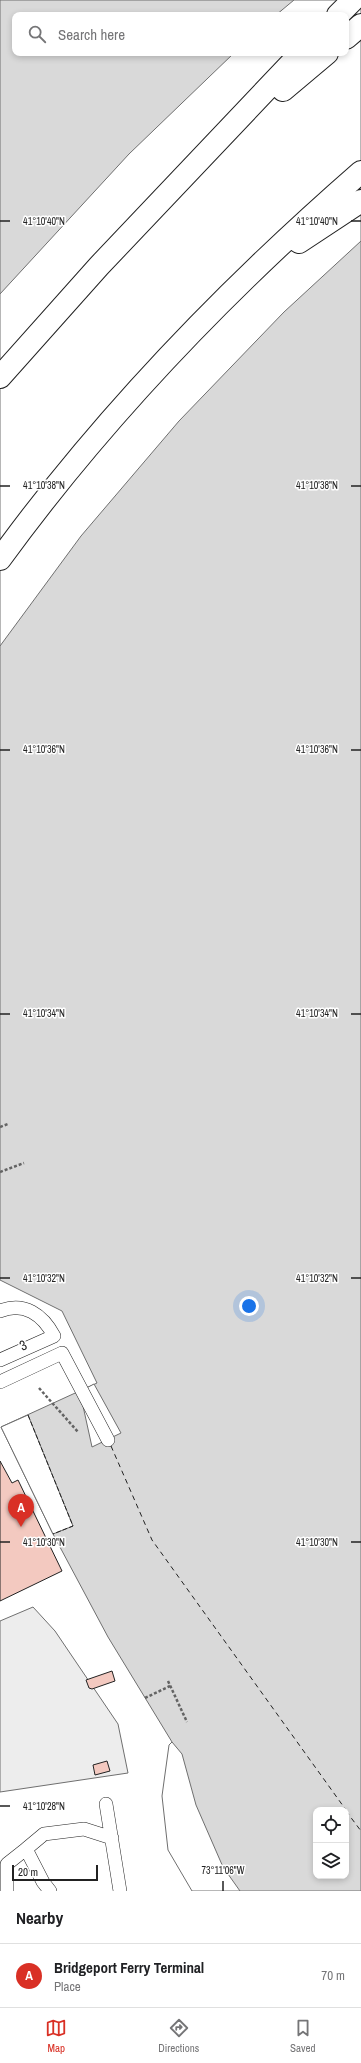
<!DOCTYPE html>
<meta charset="utf-8">
<style>
:root{--surface:#fff;--page:#f2f2f2;--text:#202124;--muted:#757577;--line:#e0e0e0;--accent:#d93025}
body{margin:0;font-family:"Archivo Narrow",sans-serif;background:var(--page);color:var(--text)}
.controls{position:absolute;right:12px;bottom:12px;display:grid;overflow:hidden;border-radius:8px;box-shadow:0 2px 6px #0003}
.controls button{width:36px;height:36px;display:grid;place-items:center;padding:0;border:0;border-bottom:1px solid var(--line);background:var(--surface);color:var(--text);font:20px sans-serif}
.scale{position:absolute;left:12px;bottom:10px;width:86px;box-sizing:border-box;padding-left:4px;border:2px solid #222;border-top:0;font-size:11px;line-height:14px;white-space:nowrap;color:#222;-webkit-text-stroke:3px #fff;paint-order:stroke}
.you{position:absolute;left:249px;top:1306px;width:14px;height:14px;margin:-10px;border:3px solid #fff;border-radius:50%;background:#1a73e8;box-shadow:0 0 0 6px #1a73e833}
.badge{display:grid;place-items:center;width:26px;height:26px;border-radius:50%;background:var(--accent);color:#fff;font-size:13px;font-weight:700}
.pin{position:absolute;translate:-50% -33px;filter:drop-shadow(0 1px 2px #0008)}
.pin::after{content:'';position:absolute;top:21px;width:14px;height:12px;background:inherit;clip-path:polygon(0 0,100% 0,50% 100%)}
.list{margin:0;padding:0;list-style:none}
h2{display:flex;justify-content:space-between;align-items:center;height:52px;margin:0;padding:0 16px;font-size:17px}
h2 small{font-size:13px;font-weight:400;color:var(--muted)}
.list li{display:grid;grid-template-columns:26px 1fr auto;gap:12px;align-items:center;box-sizing:border-box;height:64px;padding:0 16px;border-top:1px solid var(--line)}
.list b{display:block;font-size:15px;white-space:nowrap}
.list p{margin:0;font-size:13px;white-space:nowrap;color:var(--muted)}
.list em{font-size:13px;font-style:normal;color:var(--muted)}
.icon{flex:none;width:22px;height:22px;fill:none;stroke:currentColor;stroke-width:2;stroke-linecap:round;stroke-linejoin:round}
.map{position:relative;flex:none;width:361px;height:1891px;overflow:hidden}
.search{position:absolute;background:var(--surface);box-shadow:0 2px 6px #0003;left:12px;right:12px;top:12px;height:44px;display:flex;align-items:center;gap:10px;box-sizing:border-box;padding:0 14px;border-radius:8px;color:var(--muted);font-size:15px}
.sheet{height:116px;background:var(--surface)}
nav{display:flex;justify-content:space-around;align-items:center;box-sizing:border-box;height:56px;border-top:1px solid var(--line);background:var(--surface);font-size:11px;color:var(--muted)}
nav a{display:grid;justify-items:center;gap:2px}
nav .on{color:var(--accent)}
.map>svg:first-child{display:block}
.parking{fill:#ededed;stroke:#6f6f6f}
.water{fill:#d9d9d9;stroke:#6f6f6f;fill-rule:evenodd}
.pier{fill:#fff;stroke:#6f6f6f}
.lines{fill:none;stroke-linecap:round;stroke-linejoin:round}
.ferry{stroke:#222;stroke-width:1;stroke-dasharray:5 4;stroke-linecap:butt}
.building{fill:#f3c9c0;stroke:#222}
.lane-casing{stroke:#222;stroke-width:14}
.highway-casing{stroke:#222;stroke-width:24}
.path{stroke:#646464;stroke-width:2.5;stroke-dasharray:3 2;stroke-linecap:butt}
.lane{stroke:#fff;stroke-width:13}
.highway{stroke:#fff;stroke-width:22}
.fence{stroke:#222;stroke-width:1;stroke-dasharray:5 2;stroke-linecap:butt}
.ticks{fill:none;stroke:#222;stroke-width:1.5}
.labels{text-anchor:middle;dominant-baseline:central;stroke-width:3;stroke-linejoin:round;paint-order:stroke}
.street-label{font-size:14px;fill:#222;stroke:#fff}
.ticks-label{font-size:10px;text-anchor:middle;fill:#222;stroke:#fff;stroke-width:3;stroke-linejoin:round;paint-order:stroke}
</style>
<div class="map">
<svg width="361" height="1891" viewBox="0 0 361 1891">
<rect width="100%" height="100%" fill="#fff"/>
<!-- parking -->
<path class="parking" d="M 33,1607 L 55,1631 L 118,1724 L 128,1773 L 0,1792 L 0,1621 Z"/>
<!-- water -->
<path class="water" d="M 0,0 L 361,0 L 361,1891 L 194,1891 L 169,1769 L 172,1742 L 108,1637 L 53,1534 L 1,1427 L 97,1383 L 62,1311 L 0,1280 ZM 15,15 L 346,15 L 346,53 L 15,53 ZM 316,1810 L 346,1810 L 346,1876 L 316,1876 Z"/>
<!-- pier -->
<path class="pier" d="M 294,0 L 361,0 L 361,241 L 284,312 L 179,421 L 81,536 L 0,646 L 0,294 L 129,154 L 234,53 L 346,53 L 346,15 L 276,15 Z
M 94,1384 L 121,1433 L 92,1447 L 83,1406 L 77,1393 Z
M 28,1415 L 73,1526 L 53,1534 L 1,1427 Z
M 172,1742 L 182,1754 L 196,1805 L 223,1867 L 240,1891 L 192,1891 L 168,1850 L 162,1796 L 169,1745 Z"/>
<g class="lines">
<!-- ferry -->
<path class="ferry" d="M 111,1446 L 152,1540 L 346,1810
M 346,1811 L 361,1831"/>
</g>
<!-- building -->
<path class="building" d="M 0,1461 L 12,1483 L 18,1480 L 62,1571 L 0,1601 Z
M 112,1671 L 115,1681 L 92,1689 L 89,1688 L 86,1680 Z
M 107,1761 L 110,1771 L 95,1775 L 93,1765 Z"/>
<g class="lines">
<!-- lane casing -->
<g class="lane-casing">
<path id="lane" d="M 0,1311 C 24,1301 43,1315 54,1336 L 0,1360
M 0,1382 L 62,1353 L 108,1440
M 106,1804 L 120,1891
M 7,1891 L 7,1864 L 26,1849
M 50,1891 L 43,1882 L 26,1849 L 44,1834 L 84,1829 L 112,1838"/>
</g>
<!-- highway casing -->
<g class="highway-casing">
<path id="highway" d="M 338,15 L 353,0
M 346,38 L 361,25
M 283,90 L 327,53
M 299,242 L 361,201
M 0,377 L 99,266 L 301,53
M 0,559 C 104,416 228,288 361,172"/>
</g>
<!-- path -->
<path class="path" d="M 0,1127 L 8,1124
M 0,1172 L 24,1163
M 39,1388 L 78,1432
M 168,1681 L 187,1722
M 145,1698 L 170,1686"/>
<!-- lane -->
<use href="#lane" class="lane"/>
<!-- highway -->
<use href="#highway" class="highway"/>
<!-- fence -->
<path class="fence" d="M 28,1415 L 73,1526 L 53,1534"/>
</g>
<!-- ticks -->
<path class="ticks" d="M 0,221 L 10,221M 351,221 L 361,221M 0,486 L 10,486M 351,486 L 361,486M 0,750 L 10,750M 351,750 L 361,750M 0,1014 L 10,1014M 351,1014 L 361,1014M 0,1278 L 10,1278M 351,1278 L 361,1278M 0,1542 L 10,1542M 351,1542 L 361,1542M 0,1806 L 10,1806M 223,1881 L 223,1891"/>
<g class="labels">
<!-- street labels -->
<g class="street-label">
<text transform="translate(23 1345) rotate(-25)">3</text>
</g>
</g>
<g class="ticks-label">
<text x="44" y="225">41°10'40"N</text>
<text x="317" y="225">41°10'40"N</text>
<text x="44" y="489">41°10'38"N</text>
<text x="317" y="489">41°10'38"N</text>
<text x="44" y="753">41°10'36"N</text>
<text x="317" y="753">41°10'36"N</text>
<text x="44" y="1017">41°10'34"N</text>
<text x="317" y="1017">41°10'34"N</text>
<text x="44" y="1282">41°10'32"N</text>
<text x="317" y="1282">41°10'32"N</text>
<text x="44" y="1546">41°10'30"N</text>
<text x="317" y="1546">41°10'30"N</text>
<text x="44" y="1810">41°10'28"N</text>
<text x="223" y="1874">73°11'06"W</text>
</g>
</svg>
<div class="controls">
<button><svg class="icon" aria-label="locate" viewBox="0 0 24 24"><circle cx="12" cy="12" r="6"/><path d="M12 2v4M12 18v4M2 12h4M18 12h4"/></svg></button>
<button><svg class="icon" aria-label="layers" viewBox="0 0 24 24"><path d="M12 4l9 5-9 5-9-5zM3 14l9 5 9-5"/></svg></button>
</div>
<div class="scale">20 m</div>
<div class="you"></div>
<div class="pin badge" style="left:21px;top:1527px">A</div>
<div class="search"><svg class="icon" aria-label="search" viewBox="0 0 24 24"><circle cx="10" cy="10" r="6"/><path d="M15 15l6 6"/></svg>Search here</div>
</div>
<section class="sheet">
<h2>Nearby<small></small></h2>
<ul class="list">
<li><span class="badge">A</span><div><b>Bridgeport Ferry Terminal</b><p>Place</p></div><em>70 m</em></li>
</ul>
</section>
<nav>
<a class="on"><svg class="icon" aria-label="map" viewBox="0 0 24 24"><path d="M3 6l6-2 6 2 6-2v14l-6 2-6-2-6 2zM9 4v14M15 6v14"/></svg>Map</a>
<a><svg class="icon" aria-label="directions" viewBox="0 0 24 24"><path d="M12 3l9 9-9 9-9-9zM9 14v-3h6M13 9l2 2-2 2"/></svg>Directions</a>
<a><svg class="icon" aria-label="saved" viewBox="0 0 24 24"><path d="M7 4h10v16l-5-4-5 4z"/></svg>Saved</a>
</nav>
